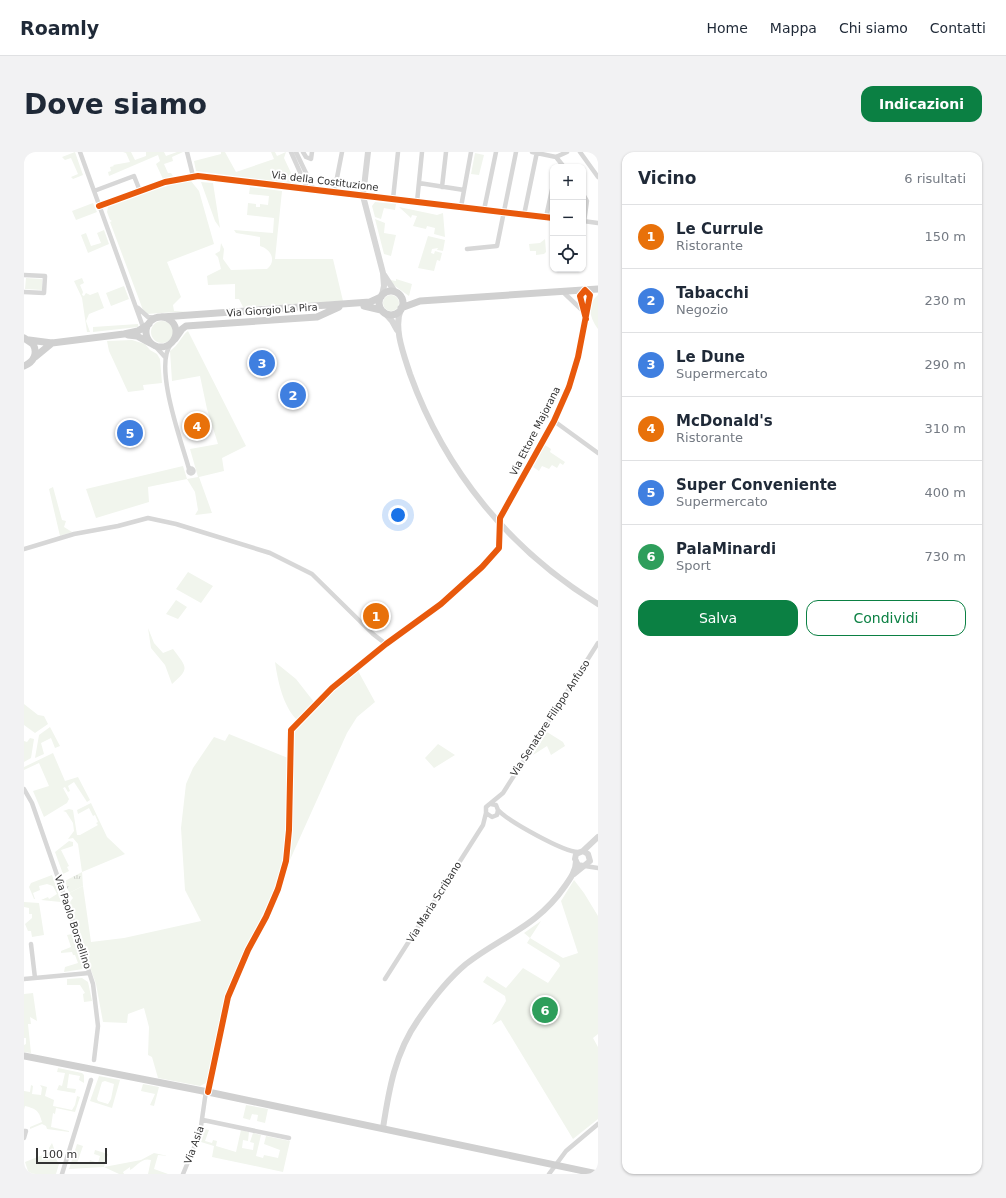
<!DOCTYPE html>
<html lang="it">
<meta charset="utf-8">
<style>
:root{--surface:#fff;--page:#f2f2f3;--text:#1f2937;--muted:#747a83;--line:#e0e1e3;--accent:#0b8043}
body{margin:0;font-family:"DejaVu Sans",sans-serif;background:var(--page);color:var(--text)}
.controls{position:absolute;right:12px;top:12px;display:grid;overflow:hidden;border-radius:8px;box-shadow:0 1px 3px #0004}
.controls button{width:36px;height:36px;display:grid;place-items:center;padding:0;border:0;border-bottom:1px solid var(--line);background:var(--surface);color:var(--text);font:20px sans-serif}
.scale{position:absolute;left:12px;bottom:10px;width:71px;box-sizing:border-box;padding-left:4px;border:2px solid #333;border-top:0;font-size:11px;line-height:14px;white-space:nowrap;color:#333;-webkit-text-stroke:3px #fff;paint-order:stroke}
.you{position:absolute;left:374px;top:363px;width:14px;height:14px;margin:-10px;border:3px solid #fff;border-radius:50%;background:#1a73e8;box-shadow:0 0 0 6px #1a73e833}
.badge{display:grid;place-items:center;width:26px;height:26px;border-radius:50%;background:var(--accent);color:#fff;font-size:13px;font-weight:700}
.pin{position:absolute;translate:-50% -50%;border:2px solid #fff;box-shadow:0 1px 4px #0006}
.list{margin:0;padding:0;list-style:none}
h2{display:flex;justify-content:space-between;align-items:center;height:52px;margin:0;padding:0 16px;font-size:17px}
h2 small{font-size:13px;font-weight:400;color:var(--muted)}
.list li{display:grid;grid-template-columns:26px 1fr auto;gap:12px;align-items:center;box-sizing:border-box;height:64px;padding:0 16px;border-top:1px solid var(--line)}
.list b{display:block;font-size:15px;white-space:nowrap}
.list p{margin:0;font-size:13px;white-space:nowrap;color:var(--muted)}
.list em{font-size:13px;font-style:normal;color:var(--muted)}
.actions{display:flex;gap:8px;padding:12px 16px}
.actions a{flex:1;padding:9px 0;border:1px solid var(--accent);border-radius:12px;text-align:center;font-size:14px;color:var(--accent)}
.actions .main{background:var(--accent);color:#fff}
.icon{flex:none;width:22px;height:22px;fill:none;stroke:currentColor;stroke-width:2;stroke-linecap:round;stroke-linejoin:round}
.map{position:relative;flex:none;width:574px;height:1022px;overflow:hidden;border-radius:12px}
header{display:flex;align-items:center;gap:24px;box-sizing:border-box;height:56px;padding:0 20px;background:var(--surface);border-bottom:1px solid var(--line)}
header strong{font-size:19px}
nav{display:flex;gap:22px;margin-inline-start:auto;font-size:14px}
.intro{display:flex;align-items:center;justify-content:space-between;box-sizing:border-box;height:96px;padding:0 24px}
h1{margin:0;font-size:28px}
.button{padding:10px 18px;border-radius:12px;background:var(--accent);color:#fff;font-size:14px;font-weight:700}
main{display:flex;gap:24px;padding:0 24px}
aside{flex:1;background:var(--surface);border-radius:12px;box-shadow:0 1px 3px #0004}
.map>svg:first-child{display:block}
.green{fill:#f1f5ed;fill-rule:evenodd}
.park{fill:url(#park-tufts)}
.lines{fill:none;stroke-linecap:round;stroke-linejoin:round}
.minor{stroke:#d7d7d7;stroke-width:4.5}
.tertiary{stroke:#d7d7d7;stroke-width:6}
.secondary{stroke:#d0d0d0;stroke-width:7}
.cycleway-casing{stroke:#fff;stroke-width:8}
.cycleway{stroke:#e8590c;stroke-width:6}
.labels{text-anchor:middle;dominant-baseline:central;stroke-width:4;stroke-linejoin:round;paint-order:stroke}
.street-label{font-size:10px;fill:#333;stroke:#fff}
</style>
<header>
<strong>Roamly</strong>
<nav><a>Home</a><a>Mappa</a><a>Chi siamo</a><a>Contatti</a></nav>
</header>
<div class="intro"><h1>Dove siamo</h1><a class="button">Indicazioni</a></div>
<main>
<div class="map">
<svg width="574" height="1022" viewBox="0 0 574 1022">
<defs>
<pattern id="park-tufts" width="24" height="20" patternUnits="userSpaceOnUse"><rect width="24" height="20" fill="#f1f5ed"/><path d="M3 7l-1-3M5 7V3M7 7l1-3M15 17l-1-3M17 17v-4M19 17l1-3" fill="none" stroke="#cfd2cc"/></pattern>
</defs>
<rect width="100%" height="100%" fill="#fff"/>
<!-- green -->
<path class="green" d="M 51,0 L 59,23 L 49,27 L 47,25 L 54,22 L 47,6 L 41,8 L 38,5 Z
M 99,0 L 107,0 L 111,8 L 122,4 L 122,0 L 140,0 L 142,4 L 153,0 L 159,0 L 148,5 L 149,9 L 140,12 L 144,21 L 147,21 L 149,24 L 139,27 L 132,12 L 136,9 L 134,3 L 85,24 L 84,20 L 87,19 L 86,15 L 90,14 L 89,13 L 106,10 L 102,1 Z
M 197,0 L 201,0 L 212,20 L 250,7 L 247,0 L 251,0 L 253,4 L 262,0 L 260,6 L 268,23 L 275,26 L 276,29 L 272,32 L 172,19 L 170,9 L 197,2 Z
M 451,1 L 460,3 L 455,23 L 447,22 Z
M 161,29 L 167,29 L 175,39 L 190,92 L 143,110 L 157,145 L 149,153 L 150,159 L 165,159 L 123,162 L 119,158 L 86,70 L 88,69 L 86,68 L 83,60 L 84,55 L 133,37 Z
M 177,30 L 189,31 L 196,76 L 191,69 Z
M 226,35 L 258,39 L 251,107 L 309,107 L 319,149 L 219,155 L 215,147 L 211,147 L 211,132 L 184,133 L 183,124 L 197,117 L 194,105 L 191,102 L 196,99 L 197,91 L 200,97 L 199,107 L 207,118 L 243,117 C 253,109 247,97 236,94 L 236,85 L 212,81 L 210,78 L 249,81 L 250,66 L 223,63 L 224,51 L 232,52 L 232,55 L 236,55 L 236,52 L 244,53 L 245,44 L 225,42 Z
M 351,50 L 372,52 L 371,58 L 360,56 L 357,67 L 351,65 L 348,54 Z
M 69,51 L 73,60 L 52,68 L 48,59 Z
M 375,55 L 413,63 L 419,61 L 421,85 L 410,82 L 411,76 L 403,74 L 402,77 L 389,74 L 393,64 L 388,63 L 387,66 Z
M 351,67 L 361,71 L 360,81 L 372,83 L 367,104 L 360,102 Z
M 80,78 L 85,92 L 64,101 L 57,83 L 62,81 L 67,94 L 77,91 L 73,81 Z
M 404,84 L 421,88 L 419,99 L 413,98 L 414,96 L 408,97 L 407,101 L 410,102 L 411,99 L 418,101 L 416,109 L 413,108 L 410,119 L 394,116 Z
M 521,87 L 522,100 L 520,102 L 512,103 L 512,99 L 506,99 L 505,92 L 516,91 Z
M 2,126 L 18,127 L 18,138 L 1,137 Z
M 58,126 L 60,131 L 56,133 L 59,140 L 58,143 L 60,144 L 62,141 L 66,143 L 74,140 L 80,156 L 65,162 L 62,169 L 66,180 L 63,180 L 58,146 L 50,129 Z
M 372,127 L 388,132 L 385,144 L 368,132 L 366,128 L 372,129 Z
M 100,134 L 105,147 L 87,154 L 82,141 Z
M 574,143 L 574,177 C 566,166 562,153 574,143 Z
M359 151a8 8 0 1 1 16 0a8 8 0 1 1-16 0Z
M127 180a11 11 0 1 1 22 0a11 11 0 1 1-22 0Z
M 114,172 L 114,175 L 69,180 L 69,175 Z
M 164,179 L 222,294 L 198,306 L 200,319 L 175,325 L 188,361 L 171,363 L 174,358 L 171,340 L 163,327 L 124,335 L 125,350 L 72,366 L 62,337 L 159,314 L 163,327 L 174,325 L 166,297 L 194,292 L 183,257 L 176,224 L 148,229 L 146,199 C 155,193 158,183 164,179 Z
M 108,188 L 121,192 L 126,198 L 133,202 L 136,207 L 138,231 L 119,233 L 120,238 L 104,240 L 85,199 L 83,189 Z
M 521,293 L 527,297 L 526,300 L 541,310 L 539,313 L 536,311 L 533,316 L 528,313 L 525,317 L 518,314 L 515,319 L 509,315 Z
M 29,335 L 38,368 L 42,369 L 40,375 L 48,380 L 36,384 L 25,337 Z
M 164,420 L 189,434 L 177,451 L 152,437 Z
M 152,448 L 163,455 L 154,467 L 142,462 Z
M 124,476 L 130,491 L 139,501 L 149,497 C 162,515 167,516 148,532 L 141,513 L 127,496 Z
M 251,510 L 272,527 L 290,550 L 273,568 C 259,554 254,530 251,510 Z
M 333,517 L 351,550 L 333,565 L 323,581 L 265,710 L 268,677 L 267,585 L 269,578 L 302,544 Z
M 0,552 L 14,563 L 20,564 L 24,572 L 11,581 L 0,573 Z
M 26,575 L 36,594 L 31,596 L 27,586 L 17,591 L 20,602 L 11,606 L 15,583 Z
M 523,580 L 539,590 L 541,594 L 527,603 L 523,594 L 509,603 Z
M 205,582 L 264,606 L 263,687 L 258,714 L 249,741 L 222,796 L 203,842 L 184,930 L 176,934 L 134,926 L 128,905 L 124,903 L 125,875 L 120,856 L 104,862 L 103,871 L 79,870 L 72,832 L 45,756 L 45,751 L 49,746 L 45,741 L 59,734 L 67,790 L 100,786 L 177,769 L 161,738 L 157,676 L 162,632 L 169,616 L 190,585 L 201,589 Z
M 6,586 L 10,587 L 7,606 L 0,610 L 0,589 L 3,590 Z
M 414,592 L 431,603 L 410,616 L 401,606 Z
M 29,601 L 41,629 L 54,625 L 66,648 L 63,650 L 50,630 L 44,634 L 46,639 L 44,640 L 41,635 L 39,636 L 45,647 L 43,651 L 20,665 L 9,639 L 25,634 L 15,611 L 0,618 L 0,615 Z
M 67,651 L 83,685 L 101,702 L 58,720 L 54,692 L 49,686 L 44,687 L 50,679 L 49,671 L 42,660 L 39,659 L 45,657 L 49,658 L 53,683 L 56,683 L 74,673 L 72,671 L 74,670 L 71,663 L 69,664 L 65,656 L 54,662 L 53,658 Z
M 45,689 L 49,690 L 49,694 L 37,698 L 45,714 L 43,715 L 45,719 L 39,722 L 31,700 Z
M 28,723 L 37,750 L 17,748 L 24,745 L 25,747 L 33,742 L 29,734 L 23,732 L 15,734 L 16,738 L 9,741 L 11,747 L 10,747 L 5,735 L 7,731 Z
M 550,728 L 560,741 L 574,764 L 574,882 L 569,886 L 574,895 L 574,967 L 549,987 L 477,868 L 468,873 L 482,849 L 481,844 L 459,830 L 463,824 L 482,836 L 499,816 L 524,831 L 536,814 L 535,811 L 503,791 L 506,786 L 500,781 L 517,769 L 506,786 L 539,806 L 554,801 L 537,749 Z
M 0,750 L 15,751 L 20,783 L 8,785 L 7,779 L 4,779 L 1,772 L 8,766 L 8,762 L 5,762 L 5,756 L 0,755 Z
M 48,782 L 59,817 L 40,820 L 41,815 L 54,811 L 51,803 L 49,803 L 48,800 L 37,801 L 37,799 L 47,795 L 43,783 Z
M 58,826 L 64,830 L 68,849 L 60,850 L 59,842 L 61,841 L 56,833 L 43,833 L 43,827 Z
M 9,841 L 13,869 L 6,865 L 7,872 L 4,872 L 7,901 L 0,900 L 0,893 L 2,892 L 2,886 L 0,886 L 0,842 Z
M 34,916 L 58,921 L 60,923 L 60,931 L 55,928 L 56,924 L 45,922 L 43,936 L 52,937 L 51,941 L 33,938 L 35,933 L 38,934 L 41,921 L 33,920 Z
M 75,924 L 96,928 L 88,956 L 66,949 ZM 81,929 L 90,932 L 87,947 L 84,952 L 74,949 L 73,947 L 78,930 Z
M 119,932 L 135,935 L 130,954 L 126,953 L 131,942 L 117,939 Z
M 7,933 L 9,934 L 8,942 L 17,943 L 18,936 L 16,933 L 23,935 L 21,944 L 30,948 L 29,954 L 48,958 L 51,953 L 53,944 L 56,945 L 51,960 L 32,956 L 31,962 L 29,961 L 27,975 L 45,979 L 45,980 L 23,977 L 22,974 L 18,972 L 6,977 L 6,975 L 18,970 C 15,959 13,957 1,954 L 0,958 L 0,939 L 6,940 Z
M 222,953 L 244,957 L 241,971 L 233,969 L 234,963 L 228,962 L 226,968 L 219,966 Z
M 180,977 L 185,978 L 181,989 L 188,991 L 189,988 L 193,989 L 192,994 L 212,1000 L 217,978 L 225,980 L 224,989 L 219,988 L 218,996 L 229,998 L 230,991 L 226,990 L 229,981 L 237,983 L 232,1004 L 239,1006 L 240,1003 L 254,1006 L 256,998 L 240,992 L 242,984 L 266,989 L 259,1020 L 188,1005 L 190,994 L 177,990 Z
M 28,991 L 32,1002 L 31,1005 L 35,1012 L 32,1022 L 5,1022 L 1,1010 L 26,1000 L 25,996 Z
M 53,992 L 59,994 L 53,1011 L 57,1012 L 58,1010 L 65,1012 L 66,1008 L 74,1011 L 76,1004 L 70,1002 L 71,998 L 84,1002 L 80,1015 L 117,1008 L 130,1001 L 144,1004 L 134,1003 L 130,1017 L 144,1022 L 124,1022 L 127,1008 C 118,1005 113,1014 106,1018 L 106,1015 L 99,1020 L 100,1022 L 95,1022 L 80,1015 L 45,1017 Z"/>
<!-- park -->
<path class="park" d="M 58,720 L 59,734 L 45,741 L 41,729 Z"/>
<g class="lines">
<!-- minor -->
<path class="minor" d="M 56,0 L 123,186
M 163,0 L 169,24
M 267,0 L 284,38
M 272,0 L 290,38
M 279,0 L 282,5 L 287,7 L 288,0
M 508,0 L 532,5 L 543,0
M 556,0 L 574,25
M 532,5 L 540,15
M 395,31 L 440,38
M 418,35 L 422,0
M 70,39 L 110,24 L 116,39
M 310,41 L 318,0
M 559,42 L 563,49 L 560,70
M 369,47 L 374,0
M 393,50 L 398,0
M 75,54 L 141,30 L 174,24 L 529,66
M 437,55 L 447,0
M 460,58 L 472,0
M 500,63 L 513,0
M 522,65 L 529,33
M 559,69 L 574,71
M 443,97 L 473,94 L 492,0
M 0,123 L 21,124 L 20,141 L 0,140
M 538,139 L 560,160
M 114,156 L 124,165 L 134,166
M 147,192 C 129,214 158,291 165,317
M 131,194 L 141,205
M 530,269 L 574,301
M164.5 319a2.5 2.5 0 1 1 5 0a2.5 2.5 0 1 1-5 0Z
M 0,397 L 50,382 L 94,374 L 124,366 L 152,372 L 246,401 L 288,422 L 349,482 L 362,492
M 0,637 L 8,651 L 40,743 L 69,832 L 74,874 L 70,908
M 467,652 L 472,653 L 474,658 L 473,663 L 468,665 L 462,661 L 462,655 L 479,641 L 574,491
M 474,658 C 484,669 541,701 555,700
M 561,714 L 574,716
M 7,792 L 11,826
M 0,827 L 65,821
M 361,827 L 459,673 L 462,661
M 184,940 L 204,845 L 224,798 L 242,765 L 254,737 L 262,709 L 265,678 L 267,578 L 308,536 L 362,492 L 417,452 L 458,415 L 475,396 L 476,366 L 530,269 L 545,235 L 554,205 L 566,143 L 561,138 L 556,144 L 562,167
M 179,968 L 265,986
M 0,979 L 2,979 L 0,986
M 0,1020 L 1,1022
M 38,1022 L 67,928
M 159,1022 L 176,981 L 182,939
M 525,1022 L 542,999 L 574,972"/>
<!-- tertiary -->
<path class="tertiary" d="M 344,0 L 339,44 L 359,121 L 360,134 L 358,143
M 360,123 L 371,140
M 377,157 C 369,176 380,203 386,222 C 421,319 486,398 574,452
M 360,160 L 368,169 L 373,178
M 559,699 L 574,685
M 550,722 L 566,709 L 564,702 L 559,699 L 552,702 L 551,707 L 554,713 L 559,714
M 359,976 C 365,937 371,901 394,868 C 407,849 424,827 442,812 C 478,784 513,775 541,734 C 546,727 552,719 552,709"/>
<!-- secondary -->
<path class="secondary" d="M355 151a12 12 0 1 1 24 0a12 12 0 1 1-24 0Z
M 340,154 L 357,158
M 377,156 L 396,149 L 574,137
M122 180a15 15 0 1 1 30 0a15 15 0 1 1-30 0Z
M 138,165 L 346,150 L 357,145
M 104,183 L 113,184 L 126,191
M 0,186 L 9,192 C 14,201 10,210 0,214
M 151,187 L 158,177 L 162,174 L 293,165 L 315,155
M 5,188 L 28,191 L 100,182 L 114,179 L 125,172
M 11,205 L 28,191
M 0,904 L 184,940 L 574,1022"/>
<!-- cycleway casing -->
<g class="cycleway-casing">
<path id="cycleway" d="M 75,54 L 141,30 L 174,24 L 529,66
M 184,940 L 204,845 L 224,798 L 242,765 L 254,737 L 262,709 L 265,678 L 267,578 L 308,536 L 362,492 L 417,452 L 458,415 L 475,396 L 476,366 L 530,269 L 545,235 L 554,205 L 566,143 L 561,138 L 556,144 L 562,167"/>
</g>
<!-- cycleway -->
<use href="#cycleway" class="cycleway"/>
</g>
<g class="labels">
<!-- street labels -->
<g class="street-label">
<text transform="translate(301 29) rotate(7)">Via della Costituzione</text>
<text transform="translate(248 158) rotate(-4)">Via Giorgio La Pira</text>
<text transform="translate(511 279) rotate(-63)">Via Ettore Majorana</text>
<text transform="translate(526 566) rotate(-57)">Via Senatore Filippo Anfuso</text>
<text transform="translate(410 750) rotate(-58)">Via Maria Scribano</text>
<text transform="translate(49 770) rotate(72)">Via Paolo Borsellino</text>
<text transform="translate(170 993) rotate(-70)">Via Asia</text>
</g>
</g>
</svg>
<div class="controls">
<button>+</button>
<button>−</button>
<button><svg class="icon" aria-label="locate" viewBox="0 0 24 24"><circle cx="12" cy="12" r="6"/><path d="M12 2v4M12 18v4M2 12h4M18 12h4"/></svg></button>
</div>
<div class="scale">100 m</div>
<div class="you"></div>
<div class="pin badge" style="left:352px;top:464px;background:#e8710a">1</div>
<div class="pin badge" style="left:269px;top:243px;background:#3f7fe0">2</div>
<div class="pin badge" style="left:238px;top:211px;background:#3f7fe0">3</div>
<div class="pin badge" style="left:173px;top:274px;background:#e8710a">4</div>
<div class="pin badge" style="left:106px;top:281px;background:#3f7fe0">5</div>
<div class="pin badge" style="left:521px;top:858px;background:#2e9e5b">6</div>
</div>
<aside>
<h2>Vicino<small>6 risultati</small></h2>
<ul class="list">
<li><span class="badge" style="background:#e8710a">1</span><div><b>Le Currule</b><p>Ristorante</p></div><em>150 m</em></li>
<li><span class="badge" style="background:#3f7fe0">2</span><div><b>Tabacchi</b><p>Negozio</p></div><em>230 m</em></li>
<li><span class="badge" style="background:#3f7fe0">3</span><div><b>Le Dune</b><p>Supermercato</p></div><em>290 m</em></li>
<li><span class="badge" style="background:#e8710a">4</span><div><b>McDonald's</b><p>Ristorante</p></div><em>310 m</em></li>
<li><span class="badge" style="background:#3f7fe0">5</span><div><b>Super Conveniente</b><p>Supermercato</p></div><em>400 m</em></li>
<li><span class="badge" style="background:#2e9e5b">6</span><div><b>PalaMinardi</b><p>Sport</p></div><em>730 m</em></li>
</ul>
<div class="actions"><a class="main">Salva</a><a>Condividi</a></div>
</aside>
</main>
